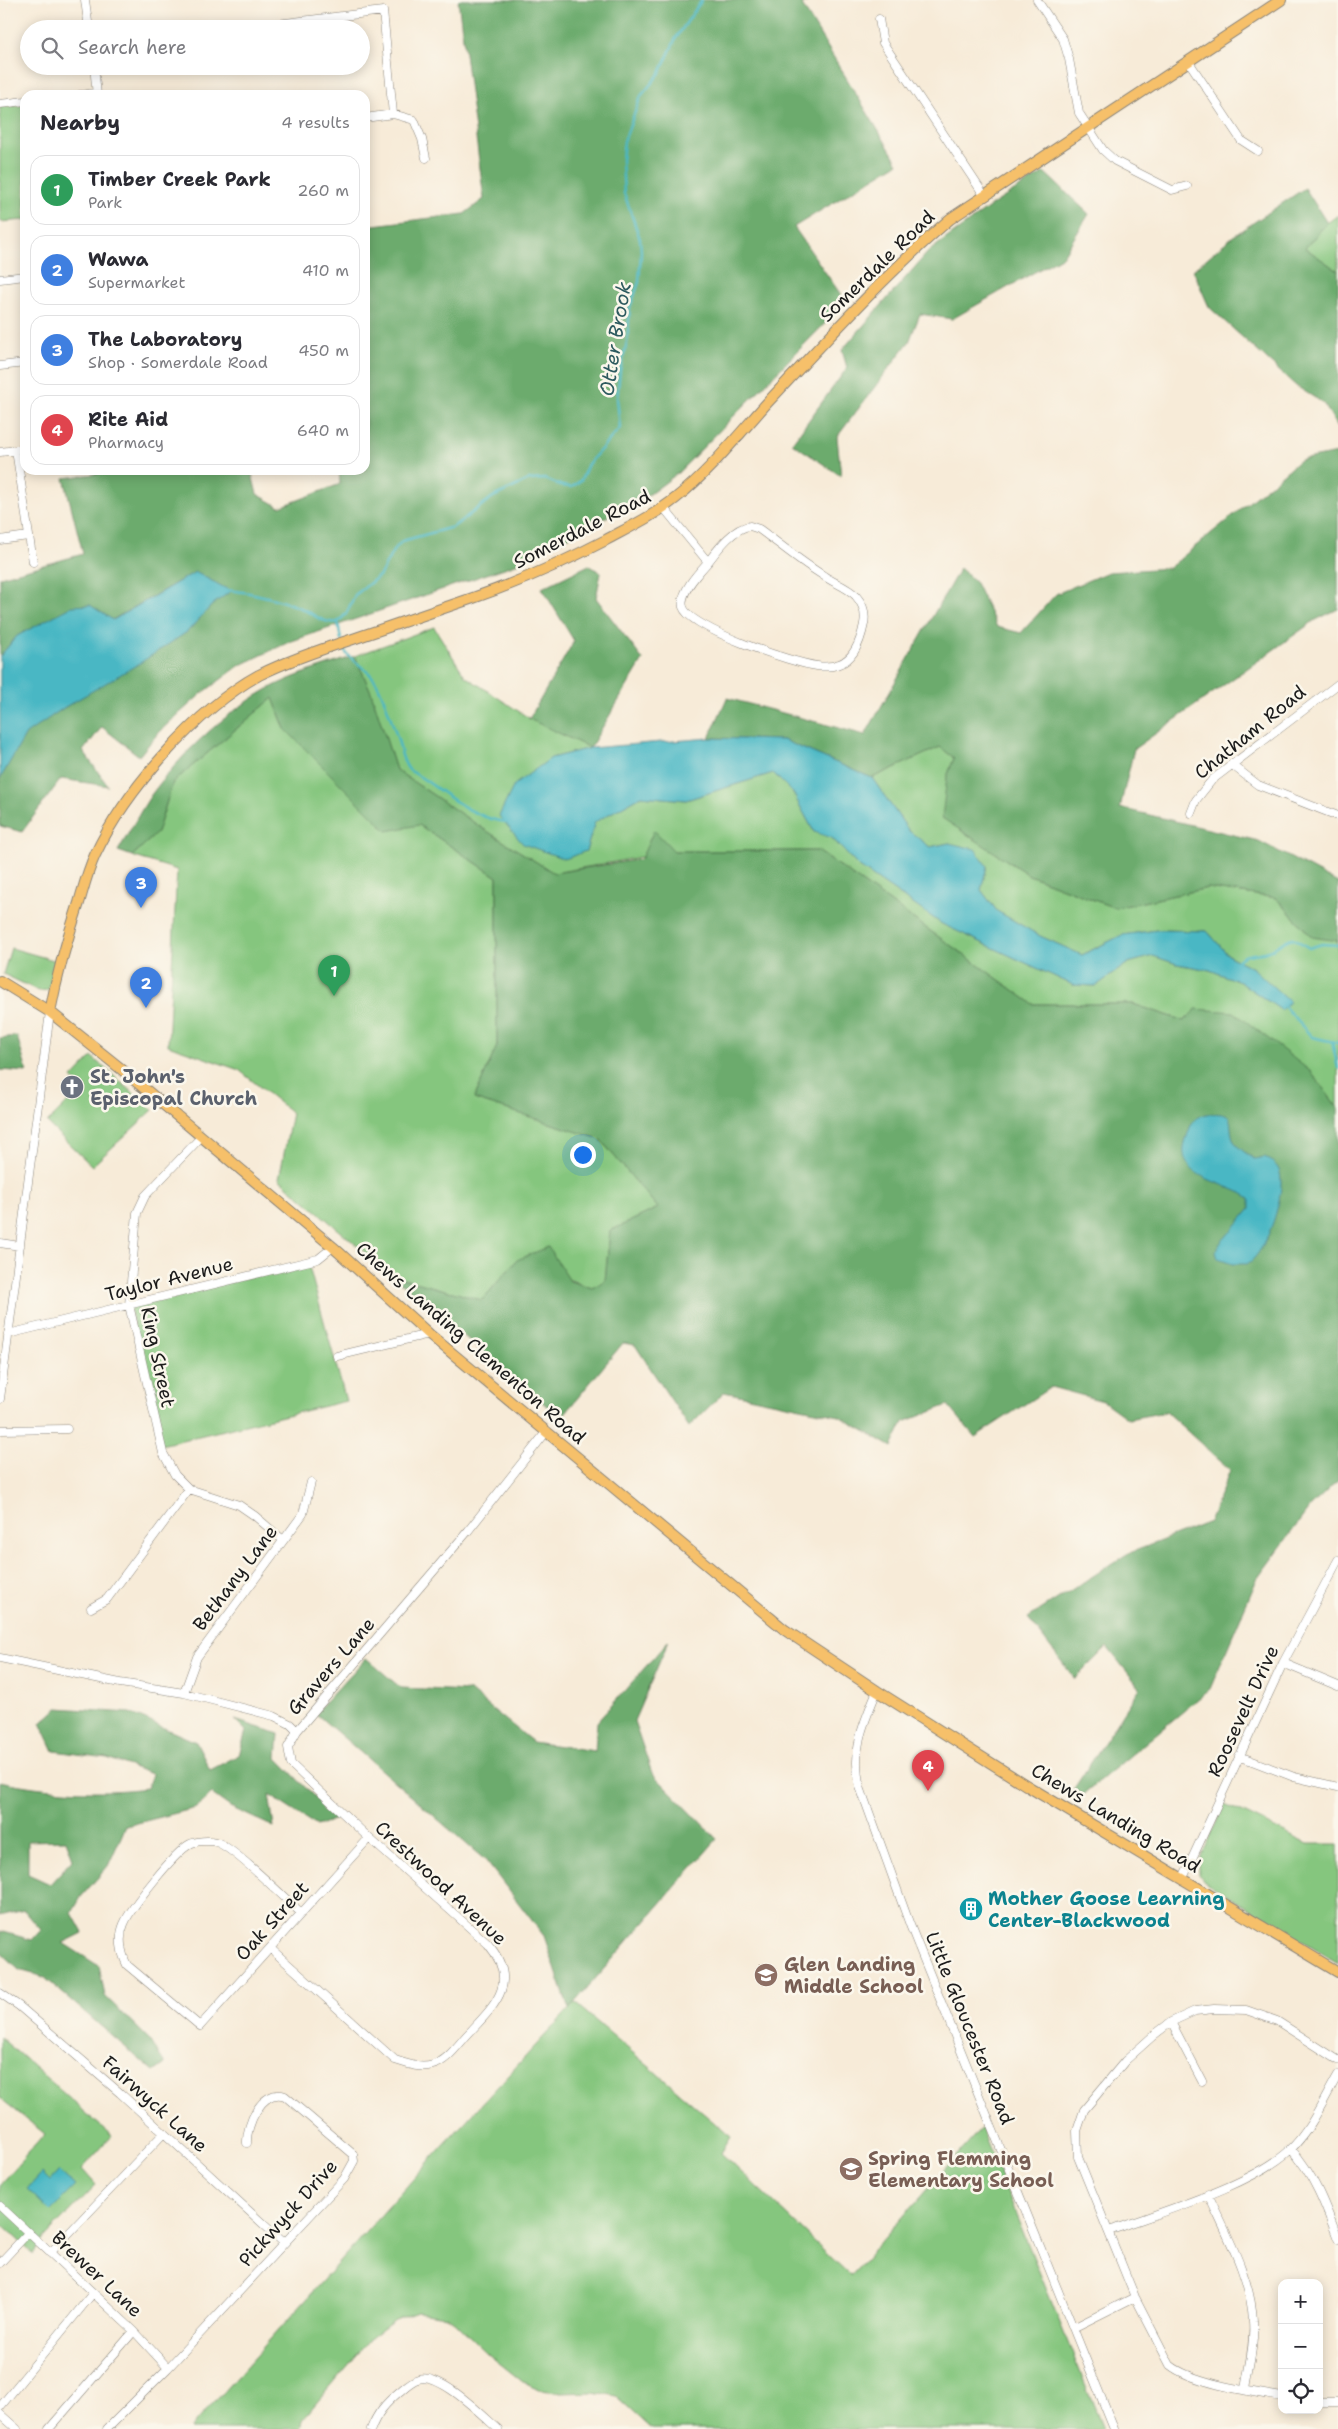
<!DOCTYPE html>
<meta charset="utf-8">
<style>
:root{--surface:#fff;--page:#f2f2f3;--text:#2b2b33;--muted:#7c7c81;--line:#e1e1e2;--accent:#1a73e8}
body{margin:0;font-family:"Shantell Sans",sans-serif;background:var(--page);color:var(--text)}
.controls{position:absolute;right:15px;bottom:15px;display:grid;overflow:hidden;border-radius:10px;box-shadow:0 2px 12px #0003}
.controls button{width:45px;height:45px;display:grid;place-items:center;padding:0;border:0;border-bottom:1px solid var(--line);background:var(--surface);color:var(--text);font:25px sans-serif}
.you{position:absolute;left:582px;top:1154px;width:18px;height:18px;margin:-12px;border:4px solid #fff;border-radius:50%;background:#1a73e8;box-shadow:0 0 0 8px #1a73e833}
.badge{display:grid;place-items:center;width:32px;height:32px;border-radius:50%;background:var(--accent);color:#fff;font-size:16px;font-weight:700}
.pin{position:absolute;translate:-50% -41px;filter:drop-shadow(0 1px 2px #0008)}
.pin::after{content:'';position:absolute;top:26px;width:18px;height:15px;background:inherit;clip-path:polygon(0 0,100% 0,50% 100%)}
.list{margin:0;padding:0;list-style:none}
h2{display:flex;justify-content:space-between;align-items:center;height:65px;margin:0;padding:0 20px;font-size:21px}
h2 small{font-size:16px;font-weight:400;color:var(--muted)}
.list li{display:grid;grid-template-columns:32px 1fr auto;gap:15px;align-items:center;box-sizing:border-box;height:70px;margin:0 10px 10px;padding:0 10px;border:1px solid var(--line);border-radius:15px}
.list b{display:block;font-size:19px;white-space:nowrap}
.list p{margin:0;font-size:16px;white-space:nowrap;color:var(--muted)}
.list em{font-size:16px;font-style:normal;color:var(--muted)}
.icon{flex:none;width:28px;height:28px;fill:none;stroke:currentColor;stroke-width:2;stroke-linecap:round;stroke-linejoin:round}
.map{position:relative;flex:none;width:1338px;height:2429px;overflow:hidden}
.search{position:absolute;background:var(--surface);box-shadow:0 2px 12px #0003;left:20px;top:20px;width:350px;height:55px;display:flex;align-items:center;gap:12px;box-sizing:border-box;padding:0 18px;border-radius:28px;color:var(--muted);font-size:19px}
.panel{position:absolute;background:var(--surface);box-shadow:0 2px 12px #0003;left:20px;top:90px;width:350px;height:385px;border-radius:15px}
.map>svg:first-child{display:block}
.green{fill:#85c67e;stroke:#50714d}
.forest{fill:#6cab6d;stroke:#446444;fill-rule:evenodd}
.water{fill:#4ab7c4;stroke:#336a70}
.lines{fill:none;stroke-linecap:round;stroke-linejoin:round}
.stream{stroke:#4ab7c4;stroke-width:2.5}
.minor-casing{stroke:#8a847a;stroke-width:9}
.major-casing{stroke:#8a847a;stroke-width:12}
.minor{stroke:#fff;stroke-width:8}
.major{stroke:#f6c06b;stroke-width:10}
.labels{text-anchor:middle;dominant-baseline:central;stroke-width:5;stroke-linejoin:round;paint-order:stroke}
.street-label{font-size:19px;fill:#1c1c1c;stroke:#fbf7ec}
.worship-label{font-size:19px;font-weight:bold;fill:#5b616d;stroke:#fbf7ec;text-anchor:start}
.culture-label{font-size:19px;font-weight:bold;fill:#0d838f;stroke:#fbf7ec;text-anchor:start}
.education-label{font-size:19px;font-weight:bold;fill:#785e54;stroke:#fbf7ec;text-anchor:start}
.water-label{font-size:20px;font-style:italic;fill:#2e5a5f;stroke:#fbf7ec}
</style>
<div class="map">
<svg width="1338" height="2429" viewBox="0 0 1338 2429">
<rect width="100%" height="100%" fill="#fbf7ec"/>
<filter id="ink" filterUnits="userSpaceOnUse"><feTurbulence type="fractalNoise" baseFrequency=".02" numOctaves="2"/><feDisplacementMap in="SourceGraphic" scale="10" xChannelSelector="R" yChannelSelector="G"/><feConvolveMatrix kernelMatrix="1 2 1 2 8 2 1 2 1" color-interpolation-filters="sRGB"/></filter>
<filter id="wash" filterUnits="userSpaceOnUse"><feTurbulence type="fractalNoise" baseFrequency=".0096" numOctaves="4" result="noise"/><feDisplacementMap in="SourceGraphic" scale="20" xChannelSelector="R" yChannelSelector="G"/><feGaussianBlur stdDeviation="1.12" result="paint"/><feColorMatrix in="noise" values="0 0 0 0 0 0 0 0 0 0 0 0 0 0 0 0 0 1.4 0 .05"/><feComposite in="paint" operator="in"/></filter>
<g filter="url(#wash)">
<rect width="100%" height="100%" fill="#f7ebd8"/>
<!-- green -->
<path class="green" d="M 25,105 L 25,220 L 0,222 L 0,107 Z
M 1338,215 L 1338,271 L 1305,248 L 1327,223 Z
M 434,627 L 465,676 L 529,718 L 590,748 L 551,758 L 586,851 L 595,822 L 641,796 L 686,800 L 773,773 L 793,793 L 814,832 L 832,838 L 858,866 L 942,924 L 1073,985 L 1096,986 L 1128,963 L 1153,956 L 1177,964 L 1210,970 L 1240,982 L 1281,1010 L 1253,968 L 1229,956 L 1207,931 L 1157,930 L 1122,935 L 1082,955 L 1040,936 L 997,911 L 981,890 L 987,866 L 949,843 L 930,847 L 909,831 L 872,778 L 940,747 L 954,758 L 947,777 L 943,818 L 1029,875 L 1115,908 L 1208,888 L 1276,898 L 1311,936 L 1338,941 L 1338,1108 L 1310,1071 L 1185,1021 L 1133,1004 L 1033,1004 L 818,851 L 674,851 L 554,873 L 482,828 L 396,770 L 371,692 L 355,656 Z
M 273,698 L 285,729 L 419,825 L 497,877 L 497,1046 L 474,1099 L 600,1139 L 658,1208 L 610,1231 L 605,1281 L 592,1288 L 517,1260 L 482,1300 L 393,1276 L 279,1179 L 292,1113 L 239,1070 L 168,1045 L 177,870 L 132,856 L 157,833 L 173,782 Z
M 11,948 L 57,961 L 48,990 L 39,991 L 3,974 Z
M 92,1057 L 153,1110 L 92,1166 L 47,1123 L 73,1097 L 77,1100 L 85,1095 L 81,1091 L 82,1089 L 72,1078 Z
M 308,1263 L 346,1401 L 161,1445 L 129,1305 Z
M 1225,1804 L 1308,1844 L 1338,1844 L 1338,1963 L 1204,1881 L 1199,1874 L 1199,1859 Z
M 575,2003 L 731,2137 L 721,2153 L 851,2276 L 981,2128 L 1103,2429 L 652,2429 L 616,2396 L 594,2392 L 561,2393 L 542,2390 L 523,2382 L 488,2354 L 454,2321 L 447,2316 L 417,2312 L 395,2320 L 372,2337 L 302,2420 L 300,2429 L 190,2429 L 440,2149 Z
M 0,2037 L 112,2136 L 82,2169 L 96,2185 L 45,2237 L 33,2254 L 0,2223 L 0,2185 L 45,2134 L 0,2098 Z"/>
<!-- forest -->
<path class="forest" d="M 458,0 L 810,0 L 802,5 L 898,163 L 794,227 L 846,302 L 678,473 L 650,494 L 519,563 L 289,642 L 239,666 L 200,695 L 160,731 L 139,756 L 102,727 L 83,751 L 108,786 L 61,779 L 22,832 L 0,826 L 0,779 L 25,734 L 65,707 L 187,632 L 212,605 L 230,591 L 195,572 L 112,620 L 90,605 L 72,607 L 17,636 L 0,656 L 0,577 L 83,554 L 64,478 L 124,470 L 251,470 L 257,494 L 280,507 L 340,484 L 339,470 L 365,470 L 365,226 L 464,214 L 484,199 Z
M 1044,172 L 1089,214 L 1063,256 L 952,319 L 920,314 L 909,342 L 837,437 L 841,476 L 792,443 L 847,368 L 842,350 L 929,251 L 992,205 Z
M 1305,188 L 1327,223 L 1305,248 L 1338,271 L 1338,427 L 1323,403 L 1296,386 L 1209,307 L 1193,270 L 1232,237 Z
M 1338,453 L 1338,609 L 1314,621 L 1134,749 L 1120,808 L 1259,841 L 1338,883 L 1338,941 L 1312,937 L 1276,898 L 1208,888 L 1115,908 L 1029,875 L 942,818 L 947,777 L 954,758 L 940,747 L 872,778 L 783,740 L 709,738 L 727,698 L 865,735 L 960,568 L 976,583 L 997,627 L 1021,633 L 1056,594 L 1108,572 L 1169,568 L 1300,460 Z
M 589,565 L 601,573 L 596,598 L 643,660 L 590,748 L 529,719 L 574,641 L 542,588 Z
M 355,656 L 371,692 L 396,770 L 482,828 L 554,873 L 641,859 L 654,830 L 674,851 L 818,851 L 1033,1004 L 1133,1004 L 1184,1021 L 1196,1009 L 1234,1012 L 1310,1071 L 1338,1108 L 1338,1480 L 1310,1507 L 1257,1579 L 1210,1689 L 1083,1795 L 1073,1790 L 1140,1688 L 1107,1647 L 1075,1679 L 1028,1618 L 1127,1554 L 1209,1522 L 1230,1470 L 1166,1412 L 1128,1419 L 1103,1401 L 1051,1387 L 975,1437 L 948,1405 L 904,1422 L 892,1447 L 839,1416 L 724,1392 L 689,1427 L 635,1345 L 623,1343 L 561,1418 L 393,1276 L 482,1300 L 517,1260 L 548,1247 L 570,1281 L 592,1288 L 605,1281 L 610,1231 L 658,1208 L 600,1139 L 474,1099 L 497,1046 L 497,877 L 419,825 L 387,831 L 285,729 L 273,698 L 173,782 L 157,833 L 132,856 L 118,851 C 129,833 139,813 151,795 C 179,757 216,721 256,696 C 286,677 322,667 355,656 Z
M 17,1036 L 27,1072 L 0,1070 L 0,1038 Z
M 669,1640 L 634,1721 L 652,1773 L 717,1839 L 569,2009 L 544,1936 L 486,1861 L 315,1713 L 366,1658 L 401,1688 L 470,1691 L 533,1742 L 595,1751 L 597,1722 Z
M 58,1708 L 130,1713 L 196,1742 L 210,1770 L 239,1755 L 246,1731 L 235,1720 L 279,1734 L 277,1758 L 336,1819 L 317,1826 L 269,1795 L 274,1827 L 230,1807 L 212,1794 L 196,1808 L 126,1826 L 108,1866 L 81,1897 L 72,1913 L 83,1933 L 63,1943 L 99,1966 L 105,1996 L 150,2040 L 165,2064 L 154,2072 L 44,1977 L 19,1970 L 0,1952 L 0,1931 L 32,1940 L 41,1930 L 24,1910 L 0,1916 L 0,1781 C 44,1791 102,1794 147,1788 L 152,1774 L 107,1758 L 54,1751 L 41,1723 ZM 66,1840 L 73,1859 L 50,1884 L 28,1874 L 28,1841 Z"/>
<!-- water -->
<path class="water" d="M 195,572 L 231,591 L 212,605 L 187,632 L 140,663 L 65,707 L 26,734 L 0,779 L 0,656 L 17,636 L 72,606 L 90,605 L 113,620 Z
M 709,738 L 783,740 L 872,778 L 909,831 L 930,847 L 949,843 L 975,849 L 987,866 L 981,890 L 997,911 L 1040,936 L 1082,955 L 1122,935 L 1157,930 L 1207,931 L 1229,956 L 1253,968 L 1290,1002 L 1281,1010 L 1240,982 L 1210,970 L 1177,964 L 1153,956 L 1128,963 L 1096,986 L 1073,985 L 942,924 L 858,866 L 832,838 L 814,832 L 793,793 L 773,773 L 686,800 L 641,796 L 595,822 L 586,851 L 565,859 L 523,844 L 499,816 L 514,785 L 551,758 L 590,748 Z
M 1206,1114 C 1240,1111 1226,1123 1234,1141 C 1237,1148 1248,1154 1254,1159 L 1265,1157 C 1270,1160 1277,1165 1279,1170 C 1288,1190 1266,1255 1247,1264 L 1232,1264 L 1218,1259 L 1216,1252 L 1217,1247 L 1250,1209 L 1250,1198 C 1224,1180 1170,1179 1187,1136 C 1191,1124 1193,1117 1206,1114 Z
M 59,2171 L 75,2186 L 50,2211 L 27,2189 L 42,2173 L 50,2181 Z"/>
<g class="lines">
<!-- stream -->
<path class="stream" d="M 226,590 C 251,592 275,598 298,607 C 312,612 323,625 338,622
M 338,622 L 341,640
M 338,622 L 346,614 L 355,595 L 380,575 L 393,551 L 402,541 L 453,527 L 493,497 L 529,480 L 545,479 L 562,486 L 572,487 L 581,480 L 588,464 L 620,428 L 617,398 L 620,370 L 627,342 L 630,307 L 639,282 L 641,252 L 640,239 L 624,193 L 622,160 L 624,141 L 641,96 L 660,73 L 676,38 L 702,0
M 342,646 C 346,659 367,666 376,682 C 385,698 391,719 397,737 C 401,748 401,760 409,770 C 441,788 467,817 506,822
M 1236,963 C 1244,951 1257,956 1268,951 C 1278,948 1282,940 1293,938 L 1309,948 L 1322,944 L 1338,945
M 1284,1006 L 1312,1037 L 1338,1043
M 1332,1042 L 1338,1068"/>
</g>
</g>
<g filter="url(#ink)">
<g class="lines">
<!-- minor casing -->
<g class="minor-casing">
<path id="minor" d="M 85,0 L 89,29
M 1037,0 L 1063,39 L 1069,59 L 1079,113 L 1103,150 L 1115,161 L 1172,190 L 1187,186
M 879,19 L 883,43 L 984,195
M 237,29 L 383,11 L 393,114
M 1189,62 L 1241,140 L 1258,151
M 94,66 L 97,95
M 80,95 L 97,93
M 0,104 L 25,101
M 365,118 L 393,114 L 414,120 L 422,139 L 426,158
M 0,279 L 25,276
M 0,366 L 25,363
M 16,450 L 33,562
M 0,452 L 25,449
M 663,507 L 708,562
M 750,526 L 759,529 C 781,545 801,562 824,576 C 834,583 847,587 856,596 C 863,604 866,614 864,624 C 861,639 855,659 839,664 C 832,667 824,667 817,666 C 793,663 690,629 683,607 C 679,593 699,572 708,562 C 718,549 733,528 750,526 Z
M 0,540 L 28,536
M 1231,764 L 1258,785 L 1338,816
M 1191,813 L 1196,800 L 1212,780 L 1338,684
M 201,1137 L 145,1196 L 137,1213 L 129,1305 L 163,1453 L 175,1475 L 189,1489 L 239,1505 L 255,1516 L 283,1540
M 0,1243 L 20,1246
M 8,1334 L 318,1259 L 333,1247
M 337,1356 L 429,1334
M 0,1399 L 50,1012
M 0,1430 L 67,1429
M 91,1608 L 107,1599 L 189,1489
M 0,1658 L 120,1683 L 184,1693 L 274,1716 L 290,1724 L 297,1731
M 1283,1663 L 1338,1686
M 877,1691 C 863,1724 851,1751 860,1787 L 910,1925 L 1114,2429
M 184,1693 L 197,1657 L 303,1514 L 311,1482
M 1239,1756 L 1294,1777 L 1338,1787
M 1183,1878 L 1283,1663 L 1338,1560
M 301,1913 C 286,1899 232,1846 216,1842 C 209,1840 196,1841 190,1844 C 174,1853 131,1907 124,1924 C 118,1937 121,1953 127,1965 L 200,2026 L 369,1838
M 270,1948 L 395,2060 C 407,2064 420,2069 433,2065 C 447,2061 457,2046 467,2035 C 494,2006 521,1983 488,1944 L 369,1838 L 291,1764 L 288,1747 L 297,1731 L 468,1531 L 547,1431
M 0,1993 L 19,2006 L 120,2093 L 284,2243
M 1171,2022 L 1202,2081
M 1291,2149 C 1314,2174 1326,2207 1338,2239
M 1208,2194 C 1226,2234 1251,2277 1253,2321 C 1255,2344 1248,2368 1245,2390
M 0,2206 L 134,2331 L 168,2368
M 1109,2231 C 1160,2212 1251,2186 1290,2150 C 1311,2130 1324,2099 1338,2075
M 50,2253 L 164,2133
M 0,2263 L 29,2232
M 1073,2328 L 1135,2297
M 1282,2397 C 1253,2392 1192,2383 1170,2365 L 1135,2297 L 1078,2157 L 1077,2131 L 1084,2110 L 1125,2061 L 1154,2035 L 1171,2022 L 1195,2011 L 1214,2009 L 1246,2010 L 1277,2021 L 1338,2060
M 1319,2403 L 1338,2403
M 0,2407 L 93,2293
M 0,2414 L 17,2429
M 49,2429 L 134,2331
M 107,2429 L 168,2368 L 344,2179 L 354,2161 L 353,2154 L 285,2096 C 262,2088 246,2125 247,2143
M 371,2429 C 377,2413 386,2403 399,2392 C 404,2388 411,2381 418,2379 C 440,2372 482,2415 498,2429"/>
</g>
<!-- major casing -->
<g class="major-casing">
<path id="major" d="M 0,981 L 50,1012 L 120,1068 L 333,1247 L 429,1334 L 785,1630 L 877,1691 L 1029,1787 L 1338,1972
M 50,1012 C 57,975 67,939 79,903 C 84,886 88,870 95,855 C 125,791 197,709 259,675 C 289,660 322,649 353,639 C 393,625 433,612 473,598 C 519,582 562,563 606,540 C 630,527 655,515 676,498 C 710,471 739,434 768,402 C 827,339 885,275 950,219 L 1281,0"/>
</g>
<!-- minor -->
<use href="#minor" class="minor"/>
<!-- major -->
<use href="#major" class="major"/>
</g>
</g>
<!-- icons -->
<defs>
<g id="church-disc" transform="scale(1.25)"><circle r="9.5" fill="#6b7280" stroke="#fbf7ec"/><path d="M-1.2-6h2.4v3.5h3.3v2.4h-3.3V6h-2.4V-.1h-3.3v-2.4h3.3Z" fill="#fff"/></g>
<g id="building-disc" transform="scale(1.25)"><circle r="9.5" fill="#0f9aa8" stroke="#fbf7ec"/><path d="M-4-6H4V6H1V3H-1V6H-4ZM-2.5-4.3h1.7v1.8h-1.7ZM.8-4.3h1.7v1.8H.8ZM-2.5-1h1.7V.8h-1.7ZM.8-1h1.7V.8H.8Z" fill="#fff"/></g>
<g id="school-disc" transform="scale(1.25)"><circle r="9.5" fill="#8d6e63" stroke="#fbf7ec"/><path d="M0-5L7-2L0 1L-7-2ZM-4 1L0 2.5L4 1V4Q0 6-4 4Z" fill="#fff"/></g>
</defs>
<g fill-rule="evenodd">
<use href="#church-disc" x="72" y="1087"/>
<use href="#building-disc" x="971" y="1909"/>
<use href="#school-disc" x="766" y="1975"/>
<use href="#school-disc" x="851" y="2169"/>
</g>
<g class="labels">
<!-- street labels -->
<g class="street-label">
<text transform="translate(877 266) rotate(-44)">Somerdale Road</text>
<text transform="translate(582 529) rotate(-27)">Somerdale Road</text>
<text transform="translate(1250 732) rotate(-39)">Chatham Road</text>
<text transform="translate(169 1279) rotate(-14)">Taylor Avenue</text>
<text transform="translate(471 1343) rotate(41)">Chews Landing Clementon Road</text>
<text transform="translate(158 1357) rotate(78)">King Street</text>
<text transform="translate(235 1578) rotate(-53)">Bethany Lane</text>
<text transform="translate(331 1666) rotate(-49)">Gravers Lane</text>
<text transform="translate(1243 1711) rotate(-65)">Roosevelt Drive</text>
<text transform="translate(1116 1818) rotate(31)">Chews Landing Road</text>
<text transform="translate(441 1883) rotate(43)">Crestwood Avenue</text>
<text transform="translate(272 1921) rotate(-48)">Oak Street</text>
<text transform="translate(970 2028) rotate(68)">Little Gloucester Road</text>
<text transform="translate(155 2104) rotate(42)">Fairwyck Lane</text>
<text transform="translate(288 2213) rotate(-48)">Pickwyck Drive</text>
<text transform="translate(97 2274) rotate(43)">Brewer Lane</text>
</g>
<!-- worship labels -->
<g class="worship-label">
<text x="90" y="1076">St. John's<tspan x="90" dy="22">Episcopal Church</tspan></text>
</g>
<!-- culture labels -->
<g class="culture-label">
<text x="988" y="1898">Mother Goose Learning<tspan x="988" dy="22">Center-Blackwood</tspan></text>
</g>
<!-- education labels -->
<g class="education-label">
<text x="784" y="1964">Glen Landing<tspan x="784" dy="22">Middle School</tspan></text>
<text x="868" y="2158">Spring Flemming<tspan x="868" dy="22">Elementary School</tspan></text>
</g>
<!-- water labels -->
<g class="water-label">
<text transform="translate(615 339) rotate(-81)">Otter Brook</text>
</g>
</g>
</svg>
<div class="controls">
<button>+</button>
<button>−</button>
<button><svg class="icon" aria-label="locate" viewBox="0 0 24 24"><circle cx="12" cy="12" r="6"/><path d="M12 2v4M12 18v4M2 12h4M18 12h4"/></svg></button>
</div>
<div class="you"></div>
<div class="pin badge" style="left:334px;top:996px;background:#2e9e5b">1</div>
<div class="pin badge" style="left:146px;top:1008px;background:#3f7fe0">2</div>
<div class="pin badge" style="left:141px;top:908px;background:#3f7fe0">3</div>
<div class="pin badge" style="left:928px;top:1791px;background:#e0444e">4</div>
<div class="search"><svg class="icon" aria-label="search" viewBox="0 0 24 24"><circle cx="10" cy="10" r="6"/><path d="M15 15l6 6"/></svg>Search here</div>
<section class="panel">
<h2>Nearby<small>4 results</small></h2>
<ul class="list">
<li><span class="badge" style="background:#2e9e5b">1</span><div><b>Timber Creek Park</b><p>Park</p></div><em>260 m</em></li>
<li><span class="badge" style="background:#3f7fe0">2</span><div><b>Wawa</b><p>Supermarket</p></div><em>410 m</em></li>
<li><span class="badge" style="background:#3f7fe0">3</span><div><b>The Laboratory</b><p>Shop · Somerdale Road</p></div><em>450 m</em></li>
<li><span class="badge" style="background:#e0444e">4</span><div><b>Rite Aid</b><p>Pharmacy</p></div><em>640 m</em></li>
</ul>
</section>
</div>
